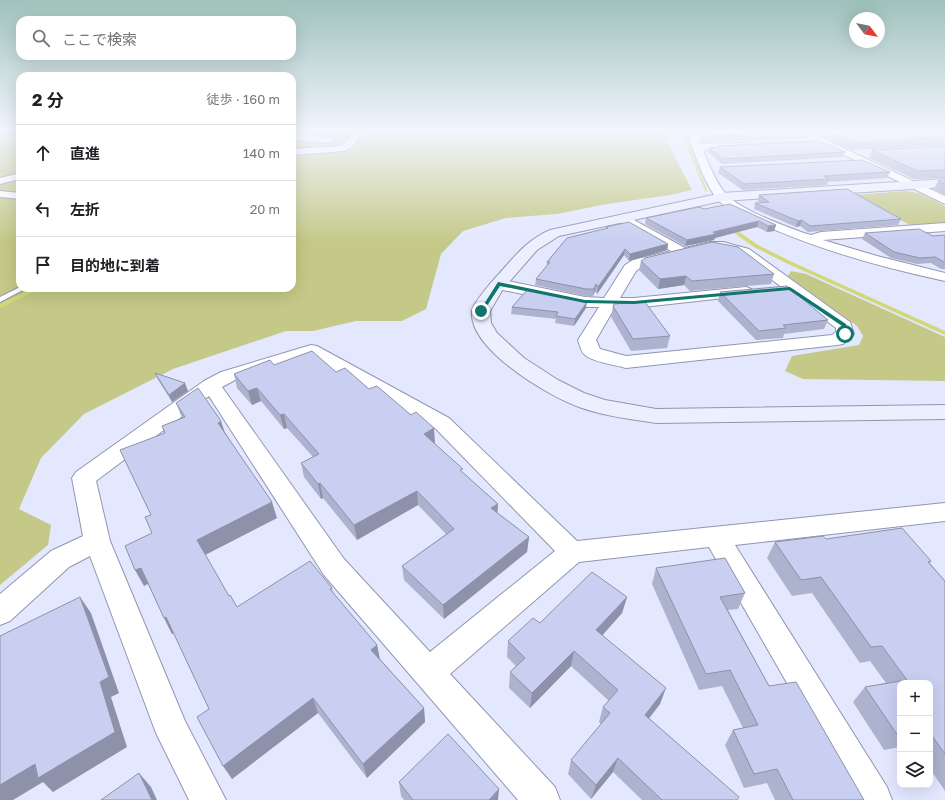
<!DOCTYPE html>
<html lang="ja">
<meta charset="utf-8">
<style>
:root{--surface:#fff;--page:#f6f6f6;--text:#202124;--muted:#757577;--line:#e0e0e0}
body{margin:0;font-family:"Golos Text","Noto Sans JP",sans-serif;background:var(--page);color:var(--text)}
.controls{position:absolute;right:12px;bottom:12px;display:grid;overflow:hidden;border-radius:8px;box-shadow:0 4px 16px #0002}
.controls button{width:36px;height:36px;display:grid;place-items:center;padding:0;border:0;border-bottom:1px solid var(--line);background:var(--surface);color:var(--text);font:20px sans-serif}
.compass{position:absolute;left:849px;top:12px;width:36px;height:36px;border-radius:50%;background:var(--surface);box-shadow:0 4px 16px #0002;rotate:122deg}
.stop{position:absolute;width:12px;height:12px;margin:-9px;border:3px solid #0f766e;border-radius:50%;background:#fff}
.stop.end{background:#0f766e;border-color:#fff;box-shadow:0 1px 4px #0008}
.list{margin:0;padding:0;list-style:none}
h2{display:flex;justify-content:space-between;align-items:center;height:52px;margin:0;padding:0 16px;font-size:17px}
h2 small{font-size:13px;font-weight:400;color:var(--muted)}
.list li{display:grid;grid-template-columns:26px 1fr auto;gap:12px;align-items:center;box-sizing:border-box;height:56px;padding:0 16px;border-top:1px solid var(--line)}
.list b{display:block;font-size:15px;white-space:nowrap}
.list em{font-size:13px;font-style:normal;color:var(--muted)}
.icon{flex:none;width:22px;height:22px;fill:none;stroke:currentColor;stroke-width:2;stroke-linecap:round;stroke-linejoin:round}
.map{position:relative;flex:none;width:945px;height:800px;overflow:hidden}
.search{position:absolute;background:var(--surface);box-shadow:0 4px 16px #0002;left:16px;top:16px;width:280px;height:44px;display:flex;align-items:center;gap:10px;box-sizing:border-box;padding:0 14px;border-radius:12px;color:var(--muted);font-size:15px}
.panel{position:absolute;background:var(--surface);box-shadow:0 4px 16px #0002;left:16px;top:72px;width:280px;height:220px;border-radius:12px}
.map>svg:first-child{display:block}
.green{fill:#c4c987}
.lines{fill:none;stroke-linecap:round;stroke-linejoin:round}
.stream{fill:#d2d878;fill-rule:evenodd}
.lane-casing{stroke:#9195af;stroke-width:2}
.street-casing{stroke:#9195af;stroke-width:2}
.secondary-casing{stroke:#9195af;stroke-width:2}
.lane{fill:#fff;fill-rule:evenodd}
.street{fill:#fff;fill-rule:evenodd}
.secondary{fill:#edeffe;fill-rule:evenodd}
.wall{fill:#adb2cf}
.shaded-wall{fill:#8d91a9}
.building{fill:#c9cff1;stroke:#8d91a9}
.route{fill:#0f766e}
</style>
<div class="map">
<svg width="945" height="800" viewBox="0 0 945 800">
<rect width="100%" height="100%" fill="#e4e8ff"/>
<!-- green -->
<path class="green" d="M 0,131 L 20,131 L 20,288 L 292,288 L 292,131 L 673,131 L 667,142 L 692,190 L 670,195 L 607,204 L 557,214 L 506,218 L 463,231 L 441,254 L 426,309 L 402,321 L 356,321 L 313,331 L 286,331 L 173,369 L 84,414 L 41,458 L 19,509 L 51,525 L 48,545 L 0,585 Z
M 906,191 L 919,193 L 945,206 L 945,223 L 910,225 L 854,195 Z
M 791,271 L 806,274 L 945,337 L 945,381 L 803,379 L 785,371 L 792,356 L 859,345 L 863,336 L 857,326 L 788,276 Z"/>
<g class="lines">
<!-- stream -->
<path class="stream" d="M 361,131 L 364,131 L 356,148 L 345,152 L 292,156 L 292,154 L 344,150 L 354,146 Z
M 690,131 L 693,131 L 688,140 L 708,192 L 705,191 L 684,140 Z
M 727,226 L 731,226 L 758,245 L 790,261 L 945,331 L 945,335 L 786,263 L 754,247 L 727,228 Z
M 34,288 L 41,288 L 0,308 L 0,304 Z"/>
<!-- lane casing -->
<g class="lane-casing">
<path id="lane" d="M 20,287 L 20,288 L 27,288 L 0,302 L 0,297 Z"/>
</g>
<!-- street casing -->
<g class="street-casing">
<path id="street" d="M 354,131 L 363,131 L 354,145 L 345,151 L 292,155 L 292,149 L 340,146 L 348,141 Z
M 695,131 L 704,131 L 699,140 L 700,144 L 748,143 L 748,147 L 745,148 L 703,150 C 709,164 715,181 725,193 C 739,210 783,225 804,233 L 811,235 L 821,232 L 945,223 L 945,231 L 823,240 L 877,256 L 945,273 L 945,281 C 880,267 815,249 755,221 C 742,215 728,210 718,200 C 704,183 698,160 689,140 Z
M 795,131 L 807,131 L 945,196 L 945,204 Z
M 292,134 L 330,137 L 335,140 L 330,143 L 292,140 Z
M 20,173 L 20,179 L 0,184 L 0,178 Z
M 0,191 L 20,193 L 20,199 L 0,197 Z
M 623,214 L 685,248 L 710,242 L 723,242 L 749,249 L 850,322 L 854,334 L 843,344 L 837,345 L 626,368 C 616,365 593,362 585,355 C 581,352 580,345 578,340 L 599,307 L 585,307 L 498,289 L 493,287 L 490,284 L 493,281 L 498,279 L 585,297 L 604,298 L 625,265 L 633,260 L 671,251 L 619,221 L 617,218 ZM 710,250 L 722,250 L 739,255 L 836,328 L 836,332 L 832,335 L 626,356 L 600,349 L 596,340 L 615,307 L 634,308 L 751,295 L 754,292 L 751,289 L 746,287 L 634,298 L 620,298 L 636,271 L 643,266 Z
M 311,345 L 317,346 L 449,418 L 577,541 L 945,503 L 945,521 L 735,545 L 887,787 L 892,800 L 854,800 L 709,547 L 579,562 L 450,674 L 555,787 L 560,800 L 518,800 L 324,575 L 209,396 L 96,481 L 110,541 L 185,721 L 226,800 L 189,800 L 156,733 L 90,556 L 69,567 L 10,621 L 0,625 L 0,594 L 51,551 L 83,536 L 72,478 L 76,472 L 204,381 L 221,372 ZM 309,356 L 435,428 L 555,551 L 430,652 L 344,559 L 222,387 L 235,380 Z"/>
</g>
<!-- secondary casing -->
<g class="secondary-casing">
<path id="secondary" d="M 945,179 L 945,187 L 722,201 L 559,236 L 537,250 L 503,289 L 490,311 L 491,323 L 497,333 L 524,358 L 558,380 L 584,393 L 605,400 L 656,409 L 945,405 L 945,419 L 656,423 C 630,419 604,416 579,407 C 548,396 469,349 472,312 C 473,302 491,283 498,275 C 514,257 527,240 550,230 L 722,193 Z"/>
</g>
<!-- lane -->
<use href="#lane" class="lane"/>
<!-- street -->
<use href="#street" class="street"/>
<!-- secondary -->
<use href="#secondary" class="secondary"/>
</g>
<!-- wall -->
<path class="wall" d="M 711,131 L 805,131 L 803,138 L 704,142 L 701,140 L 702,133 L 712,132 Z
M 811,131 L 945,131 L 945,145 L 851,150 Z
M 718,146 L 845,152 L 843,157 L 722,164 L 708,152 L 709,148 L 718,147 Z
M 945,146 L 945,178 L 914,179 L 869,158 L 872,150 Z
M 720,167 L 890,172 L 887,178 L 828,182 L 827,185 L 743,190 L 718,173 Z
M 938,181 L 945,184 L 945,195 L 934,189 Z
M 759,195 L 901,219 L 898,225 L 808,232 L 800,226 L 796,227 L 754,209 L 755,203 L 760,203 L 757,200 Z
M 704,209 L 776,225 L 774,231 L 767,232 L 757,227 L 715,238 L 714,240 L 685,246 L 645,224 L 646,218 Z
M 606,227 L 668,244 L 667,250 L 629,261 L 624,255 L 597,294 L 595,291 L 593,296 L 585,296 L 535,285 L 536,279 L 547,266 L 547,262 L 606,229 Z
M 865,233 L 933,236 L 945,235 L 945,269 L 941,269 L 931,263 L 917,264 L 891,258 L 862,239 Z
M 641,261 L 774,274 L 771,284 L 690,291 L 684,285 L 658,289 L 639,270 Z
M 720,292 L 828,320 L 824,329 L 784,334 L 783,338 L 756,340 L 718,301 Z
M 613,306 L 670,336 L 667,348 L 631,351 L 611,317 Z
M 512,307 L 586,308 L 574,326 L 555,323 L 556,319 L 511,314 Z
M 274,365 L 336,372 L 369,389 L 435,443 L 434,443 L 463,473 L 498,504 L 497,513 L 529,537 L 527,552 L 444,619 L 404,580 L 402,566 L 446,534 L 418,505 L 357,540 L 323,498 L 321,499 L 304,477 L 301,463 L 313,457 L 287,428 L 284,429 L 261,401 L 252,405 L 237,388 L 234,374 Z
M 155,373 L 188,391 L 172,402 L 158,380 Z
M 176,403 L 225,432 L 277,518 L 205,555 L 229,596 L 237,607 L 332,588 L 333,593 L 377,645 L 380,659 L 424,708 L 425,722 L 367,778 L 318,713 L 232,779 L 209,709 L 174,633 L 172,634 L 148,584 L 144,586 L 152,533 L 151,515 L 164,433 L 162,426 L 182,418 Z
M 826,539 L 931,561 L 930,563 L 945,581 L 945,791 L 930,769 L 930,683 L 900,683 L 900,747 L 884,750 L 853,702 L 865,687 L 886,683 L 870,661 L 860,663 L 812,593 L 792,596 L 767,558 L 775,542 Z
M 656,568 L 745,593 L 738,609 L 728,610 L 769,686 L 864,800 L 775,800 L 767,783 L 744,788 L 725,745 L 733,730 L 743,728 L 722,686 L 699,690 L 652,584 Z
M 627,597 L 622,613 L 602,635 L 660,704 L 649,718 L 737,800 L 642,800 L 613,772 L 591,799 L 568,774 L 571,760 L 601,724 L 599,722 L 603,707 L 609,701 L 571,666 L 530,708 L 509,688 L 510,672 L 516,666 L 507,657 L 508,641 L 540,623 Z
M 399,782 L 498,800 L 404,800 L 401,796 Z"/>
<!-- shaded-wall -->
<path class="shaded-wall" d="M 802,220 L 800,226 L 796,227 L 798,221 Z
M 759,221 L 757,227 L 715,238 L 714,240 L 685,246 L 687,240 L 713,232 Z
M 776,225 L 774,231 L 767,232 L 768,226 Z
M 668,244 L 667,250 L 629,261 L 630,254 Z
M 625,249 L 624,255 L 597,294 L 598,287 Z
M 686,276 L 684,285 L 658,289 L 660,279 Z
M 596,284 L 595,291 L 593,296 L 594,289 Z
M 587,302 L 586,308 L 574,326 L 575,319 Z
M 185,383 L 188,391 L 172,402 L 169,395 Z
M 257,388 L 261,401 L 252,405 L 248,391 Z
M 284,414 L 287,428 L 284,429 L 280,415 Z
M 221,421 L 226,436 L 218,423 Z
M 434,428 L 435,443 L 424,448 L 424,434 Z
M 320,483 L 323,498 L 321,499 L 318,484 Z
M 417,491 L 418,505 L 357,540 L 354,525 Z
M 272,502 L 277,518 L 203,556 L 197,540 Z
M 498,504 L 497,519 L 491,508 Z
M 529,537 L 527,552 L 444,619 L 443,605 Z
M 141,568 L 149,583 L 144,586 L 135,570 Z
M 80,597 L 91,613 L 119,693 L 111,697 L 127,747 L 53,792 L 43,782 L 13,800 L 0,800 L 0,785 L 100,682 Z
M 627,597 L 622,613 L 593,646 L 596,630 Z
M 166,617 L 175,632 L 172,634 L 164,618 Z
M 377,645 L 380,661 L 371,650 Z
M 574,651 L 571,666 L 530,708 L 532,693 Z
M 666,688 L 660,704 L 640,730 L 645,715 Z
M 313,698 L 318,713 L 232,779 L 223,766 Z
M 424,708 L 425,722 L 367,778 L 363,764 Z
M 618,758 L 613,772 L 591,799 L 596,785 Z
M 139,773 L 151,787 L 157,800 L 152,800 Z
M 499,789 L 498,800 L 489,800 Z"/>
<!-- building -->
<path class="building" d="M 724,131 L 788,131 L 705,135 L 702,133 L 725,132 Z
M 829,131 L 945,131 L 945,137 L 854,143 Z
M 819,141 L 845,152 L 723,159 L 709,148 L 720,147 L 718,146 Z
M 945,146 L 945,170 L 917,171 L 872,150 Z
M 862,160 L 890,172 L 824,176 L 829,179 L 744,184 L 720,167 Z
M 945,180 L 945,184 L 938,181 Z
M 847,189 L 901,219 L 810,226 L 802,220 L 798,221 L 755,203 L 769,202 L 759,195 Z
M 730,204 L 776,225 L 768,226 L 759,221 L 713,232 L 716,234 L 687,240 L 646,218 L 699,207 L 704,209 Z
M 629,222 L 668,244 L 630,254 L 625,249 L 598,287 L 596,284 L 594,289 L 586,289 L 536,279 L 550,262 L 547,262 L 567,238 L 608,228 L 606,227 Z
M 919,229 L 933,236 L 945,235 L 945,262 L 944,262 L 935,257 L 920,258 L 894,252 L 865,233 Z
M 712,242 L 738,247 L 774,274 L 692,281 L 686,276 L 660,279 L 641,261 L 645,258 Z
M 787,286 L 828,320 L 783,325 L 786,328 L 759,331 L 720,292 Z
M 527,290 L 587,302 L 575,319 L 556,316 L 558,312 L 512,307 Z
M 645,302 L 670,336 L 633,339 L 613,306 L 614,304 Z
M 312,351 L 336,372 L 345,368 L 369,389 L 377,386 L 411,415 L 416,412 L 434,428 L 424,434 L 463,469 L 460,470 L 498,504 L 491,508 L 529,537 L 443,605 L 402,566 L 454,529 L 417,491 L 354,525 L 320,483 L 318,484 L 301,463 L 319,454 L 284,414 L 280,415 L 257,388 L 248,391 L 234,374 L 270,360 L 274,365 Z
M 155,373 L 185,383 L 169,395 Z
M 198,388 L 221,421 L 218,423 L 272,502 L 197,540 L 229,596 L 230,595 L 237,607 L 310,561 L 332,588 L 330,589 L 377,645 L 371,650 L 424,708 L 363,764 L 313,698 L 223,766 L 197,717 L 209,709 L 166,617 L 164,618 L 141,568 L 135,570 L 125,546 L 152,533 L 145,517 L 151,515 L 120,450 L 165,433 L 162,426 L 185,417 L 176,403 Z
M 902,528 L 931,561 L 928,562 L 945,581 L 945,754 L 930,733 L 930,683 L 900,683 L 900,735 L 898,736 L 865,687 L 907,680 L 882,646 L 871,647 L 821,577 L 801,580 L 775,542 L 823,536 L 826,539 Z
M 725,558 L 745,593 L 720,597 L 769,686 L 796,682 L 864,800 L 793,800 L 777,769 L 754,774 L 733,730 L 758,725 L 730,670 L 706,674 L 656,568 Z
M 592,572 L 627,597 L 596,630 L 666,688 L 645,715 L 739,797 L 737,800 L 662,800 L 618,758 L 596,785 L 571,760 L 610,713 L 603,707 L 618,690 L 574,651 L 532,693 L 510,672 L 525,658 L 508,641 L 533,618 L 540,623 Z
M 80,597 L 109,677 L 100,682 L 115,732 L 38,778 L 35,764 L 0,785 L 0,636 Z
M 448,734 L 499,789 L 489,800 L 413,800 L 399,782 Z
M 139,773 L 152,800 L 101,800 Z"/>
<!-- sky -->
<linearGradient id="sky" x2="0" y2="1"><stop stop-color="#9fc2bb"/><stop offset="0.54" stop-color="#f3f5ff"/><stop offset="1" stop-color="#f3f5ff" stop-opacity="0"/></linearGradient>
<rect width="945" height="243" fill="url(#sky)"/>
<!-- route -->
<path class="route" d="M 498,282 L 585,300 L 634,301 L 790,287 L 846,324 L 848,334 L 843,335 L 842,326 L 789,290 L 634,304 L 585,303 L 500,286 L 483,312 L 479,312 Z"/>
</svg>
<div class="controls">
<button>+</button>
<button>−</button>
<button><svg class="icon" aria-label="layers" viewBox="0 0 24 24"><path d="M12 4l9 5-9 5-9-5zM3 14l9 5 9-5"/></svg></button>
</div>
<svg class="compass" viewBox="-18 -18 36 36"><path d="M0-13l5 13h-10z" fill="#e53935"/><path d="M0 13l5-13h-10z" fill="#757577"/></svg>
<div class="stop" style="left:845px;top:334px"></div>
<div class="stop end" style="left:481px;top:311px"></div>
<div class="search"><svg class="icon" aria-label="search" viewBox="0 0 24 24"><circle cx="10" cy="10" r="6"/><path d="M15 15l6 6"/></svg>ここで検索</div>
<section class="panel">
<h2>2 分<small>徒歩 · 160 m</small></h2>
<ul class="list">
<li><svg class="icon" aria-label="ahead" viewBox="0 0 24 24"><path d="M12 20V5M6 11l6-6 6 6"/></svg><div><b>直進</b></div><em>140 m</em></li>
<li><svg class="icon" aria-label="left" viewBox="0 0 24 24"><path d="M17 20v-9H6M10 6l-5 5 5 5"/></svg><div><b>左折</b></div><em>20 m</em></li>
<li><svg class="icon" aria-label="arrive" viewBox="0 0 24 24"><path d="M6 21V4h12l-3 4 3 4H6"/></svg><div><b>目的地に到着</b></div></li>
</ul>
</section>
</div>
